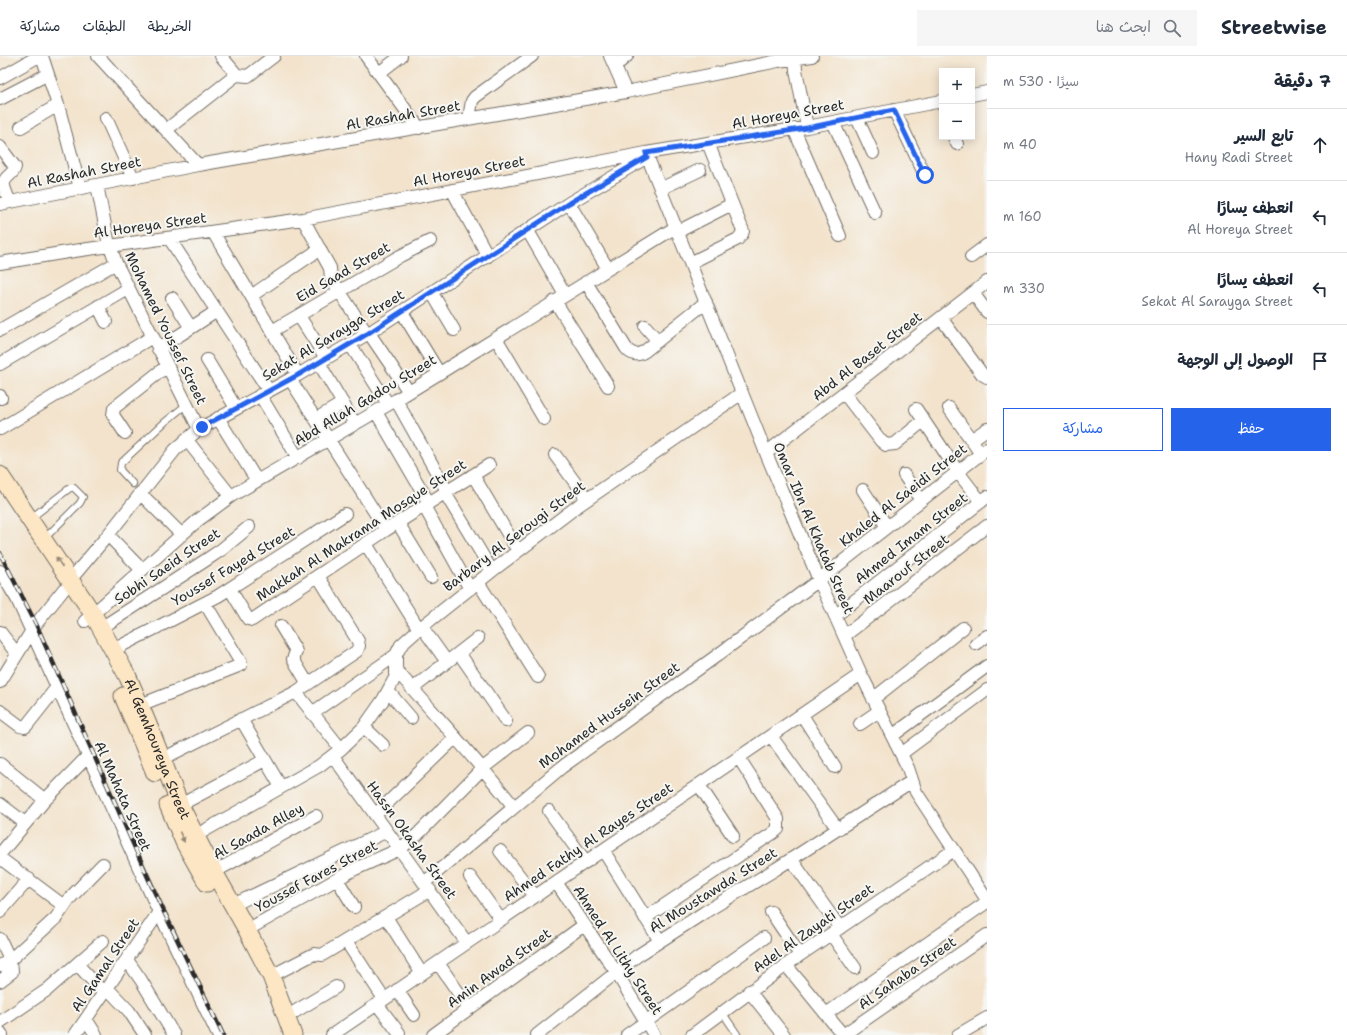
<!DOCTYPE html>
<html lang="ar">
<meta charset="utf-8">
<style>
:root{--surface:#fff;--page:#f6f6f7;--text:#1f2937;--muted:#747a83;--line:#e0e1e3;--accent:#2563eb}
body{margin:0;font-family:"Shantell Sans","Playpen Sans Arabic",sans-serif;background:var(--page);color:var(--text);direction:rtl}
.controls{position:absolute;right:12px;top:12px;display:grid;overflow:hidden;border-radius:0px;box-shadow:0 2px 10px #0003}
.controls button{width:36px;height:36px;display:grid;place-items:center;padding:0;border:0;border-bottom:1px solid var(--line);background:var(--surface);color:var(--text);font:20px sans-serif}
.stop{position:absolute;width:12px;height:12px;margin:-9px;border:3px solid #2563eb;border-radius:50%;background:#fff}
.stop.end{background:#2563eb;border-color:#fff;box-shadow:0 1px 4px #0008}
.list{margin:0;padding:0;list-style:none}
h2{display:flex;justify-content:space-between;align-items:center;height:52px;margin:0;padding:0 16px;font-size:17px}
h2 small{font-size:13px;font-weight:400;color:var(--muted)}
.list li{display:grid;grid-template-columns:26px 1fr auto;gap:12px;align-items:center;box-sizing:border-box;height:72px;padding:0 16px;border-top:1px solid var(--line)}
.list b{display:block;font-size:15px;white-space:nowrap}
.list p{margin:0;font-size:13px;white-space:nowrap;color:var(--muted)}
.list em{font-size:13px;font-style:normal;color:var(--muted)}
.actions{display:flex;gap:8px;padding:12px 16px}
.actions a{flex:1;padding:9px 0;border:1px solid var(--accent);border-radius:0px;text-align:center;font-size:14px;color:var(--accent)}
.actions .main{background:var(--accent);color:#fff}
.icon{flex:none;width:22px;height:22px;fill:none;stroke:currentColor;stroke-width:2;stroke-linecap:round;stroke-linejoin:round}
.map{position:relative;flex:none;width:987px;height:979px;overflow:hidden;direction:ltr}
header{display:flex;align-items:center;gap:24px;box-sizing:border-box;height:56px;padding:0 20px;background:var(--surface);border-bottom:1px solid var(--line)}
header strong{font-size:19px}
nav{display:flex;gap:22px;margin-inline-start:auto;font-size:14px}
.search{width:280px;height:36px;background:var(--page);display:flex;align-items:center;gap:10px;box-sizing:border-box;padding:0 14px;border-radius:0px;color:var(--muted);font-size:15px}
main{display:flex}
aside{flex:1;background:var(--surface)}
.map>svg:first-child{display:block}
.lines{fill:none;stroke-linecap:round;stroke-linejoin:round}
.service-casing{stroke:#716b63;stroke-width:8}
.minor-casing{stroke:#716b63;stroke-width:14}
.secondary-casing{stroke:#716b63;stroke-width:19}
.service{stroke:#fff;stroke-width:6}
.minor{stroke:#fff;stroke-width:12}
.secondary{stroke:#fce6c4;stroke-width:17}
.rail-casing{stroke:#2b2b2b;stroke-width:4.5}
.rail{stroke:#f6f6f2;stroke-width:3;stroke-dasharray:9;stroke-linecap:butt}
.oneway{fill:#948878}
.route{stroke:#2563eb;stroke-width:5}
.labels{text-anchor:middle;dominant-baseline:central;stroke-width:4;stroke-linejoin:round;paint-order:stroke}
.street-label{font-size:14px;fill:#2b2b2b;stroke:#f6f6f2}
</style>
<header>
<strong>Streetwise</strong>
<div class="search"><svg class="icon" aria-label="search" viewBox="0 0 24 24"><circle cx="10" cy="10" r="6"/><path d="M15 15l6 6"/></svg>ابحث هنا</div>
<nav><a>الخريطة</a><a>الطبقات</a><a>مشاركة</a></nav>
</header>
<main>
<aside>
<h2>7 دقيقة<small>سيرًا · 530 m</small></h2>
<ul class="list">
<li><svg class="icon" aria-label="ahead" viewBox="0 0 24 24"><path d="M12 20V5M6 11l6-6 6 6"/></svg><div><b>تابع السير</b><p>Hany Radi Street</p></div><em>40 m</em></li>
<li><svg class="icon" aria-label="left" viewBox="0 0 24 24"><path d="M17 20v-9H6M10 6l-5 5 5 5"/></svg><div><b>انعطف يسارًا</b><p>Al Horeya Street</p></div><em>160 m</em></li>
<li><svg class="icon" aria-label="left" viewBox="0 0 24 24"><path d="M17 20v-9H6M10 6l-5 5 5 5"/></svg><div><b>انعطف يسارًا</b><p>Sekat Al Sarayga Street</p></div><em>330 m</em></li>
<li><svg class="icon" aria-label="arrive" viewBox="0 0 24 24"><path d="M6 21V4h12l-3 4 3 4H6"/></svg><div><b>الوصول إلى الوجهة</b></div></li>
</ul>
<div class="actions"><a class="main">حفظ</a><a>مشاركة</a></div>
</aside>
<div class="map">
<svg width="987" height="979" viewBox="0 0 987 979">
<rect width="100%" height="100%" fill="#f6f6f2"/>
<filter id="ink" filterUnits="userSpaceOnUse"><feTurbulence type="fractalNoise" baseFrequency=".025" numOctaves="2"/><feDisplacementMap in="SourceGraphic" scale="8" xChannelSelector="R" yChannelSelector="G"/><feConvolveMatrix kernelMatrix="1 2 1 2 8 2 1 2 1" color-interpolation-filters="sRGB"/></filter>
<filter id="wash" filterUnits="userSpaceOnUse"><feTurbulence type="fractalNoise" baseFrequency=".012" numOctaves="4" result="noise"/><feDisplacementMap in="SourceGraphic" scale="16" xChannelSelector="R" yChannelSelector="G"/><feGaussianBlur stdDeviation="0.9" result="paint"/><feColorMatrix in="noise" values="0 0 0 0 0 0 0 0 0 0 0 0 0 0 0 0 0 1.4 0 .05"/><feComposite in="paint" operator="in"/></filter>
<g filter="url(#wash)">
<rect width="100%" height="100%" fill="#f3e3cc"/>
</g>
<g filter="url(#ink)">
<g class="lines">
<!-- service casing -->
<g class="service-casing">
<path id="service" d="M 133,428 L 120,414 L 121,407 L 165,366 L 187,348
M 31,462 L 70,432 L 74,432 L 83,441 L 80,447 L 45,482
M 722,956 L 737,978"/>
</g>
<!-- minor casing -->
<g class="minor-casing">
<path id="minor" d="M 42,0 L 58,49 L 80,132
M 98,0 L 198,109
M 221,0 L 237,19
M 366,0 L 419,72
M 610,0 L 626,36
M 795,0 L 796,14 L 807,71
M 615,10 L 627,0
M 379,17 L 401,0
M 0,22 L 39,0
M 972,39 L 987,36
M 0,43 L 48,18
M 894,54 L 925,119
M 106,62 L 133,122
M 469,62 L 472,45 L 475,41 L 532,0
M 857,62 L 873,97
M 833,66 L 875,157
M 21,71 L 58,49
M 794,73 L 840,180
M 166,74 L 235,20 L 237,19 L 248,20 L 274,0
M 954,81 L 957,88
M 0,91 L 15,111 C 14,119 2,121 4,130 C 5,135 8,141 10,146
M 646,97 L 766,397 L 819,524 L 861,618 L 908,712 L 916,736 L 987,844
M 97,129 L 108,184 L 116,207 L 199,373
M 660,133 L 700,114
M 452,134 L 488,200
M 569,147 L 608,213
M 0,148 L 198,109 L 626,36 L 778,5 L 812,0
M 303,163 L 330,212 L 331,222 L 367,278
M 528,175 L 565,239
M 213,176 L 298,319
M 677,176 L 732,148
M 169,182 L 269,335
M 971,201 L 987,189
M 0,207 L 74,195 L 303,163 L 646,97 L 807,71 L 942,45
M 690,207 L 738,183 L 742,178 L 743,175 L 708,87
M 586,226 L 626,292 C 631,299 638,300 645,295 L 706,246
M 432,237 L 454,274
M 973,237 L 987,256
M 251,240 L 320,193
M 172,242 L 191,272
M 555,245 L 608,330
M 98,250 L 106,266
M 402,256 L 439,317
M 299,260 L 326,302
M 941,262 L 982,318 L 987,321
M 645,270 L 658,285
M 0,274 L 116,207
M 272,275 L 400,200 L 430,185
M 369,277 L 409,336
M 496,282 L 544,363
M 350,288 L 388,348
M 158,293 L 217,255
M 207,304 L 236,352
M 319,307 L 355,368
M 0,308 L 128,233
M 290,323 L 386,474
M 844,337 L 881,385 L 886,389 L 895,388 L 923,365
M 260,339 L 298,402
M 0,340 L 1,342
M 396,344 L 447,435
M 949,352 L 981,398
M 916,353 L 958,416 L 981,446
M 376,356 L 429,447
M 218,362 L 257,425
M 316,363 L 343,347
M 0,373 L 152,281
M 125,377 L 113,359 L 114,352 L 167,310
M 186,383 L 231,440
M 971,384 L 987,373
M 766,397 L 987,226
M 555,399 L 587,443
M 473,419 L 518,495
M 904,419 L 921,444
M 863,434 L 887,471
M 140,437 L 182,479
M 445,437 L 492,515
M 424,450 L 470,533
M 398,467 L 431,521
M 108,479 L 142,514
M 366,488 L 419,573
M 0,515 L 17,543 L 159,856 L 218,979
M 71,523 L 108,479 L 175,394 L 199,373 L 298,319 L 367,278 L 569,147 L 647,101
M 478,526 L 538,621
M 230,533 L 248,563 L 252,564 L 386,474 L 489,409
M 835,560 L 987,441
M 85,565 L 197,465 L 231,440 L 396,344 L 676,171
M 281,570 L 295,593 L 296,596 L 293,603 L 308,628
M 422,571 L 447,606
M 101,572 L 206,504 L 221,494 L 249,471
M 0,576 L 17,598
M 844,580 L 987,470
M 976,588 L 987,580
M 113,594 L 218,540 L 345,458
M 459,597 L 506,665
M 397,615 C 436,660 477,704 514,751
M 0,626 L 36,568 L 64,533
M 412,633 L 478,582
M 388,635 L 411,662
M 296,636 L 341,693
M 873,643 L 963,572
M 140,649 L 241,609 L 241,607 L 205,547
M 0,655 L 20,670 L 25,671 L 27,669 L 57,631
M 312,657 L 396,599 L 401,589 L 419,573 L 492,515 L 579,449 L 742,337
M 802,659 L 835,711
M 241,663 L 281,731
M 860,668 L 879,655
M 364,671 L 383,689
M 771,680 L 837,772
M 892,680 L 987,610
M 901,698 L 987,634
M 333,700 L 467,887
M 162,703 L 296,636 L 357,595 L 359,590 L 358,585 L 318,520
M 0,708 L 45,744
M 699,729 L 733,780
M 0,748 L 25,767
M 180,749 L 265,704
M 549,755 L 586,806
M 375,759 L 455,682
M 195,780 L 319,710 L 341,693 L 364,671 L 383,644 L 396,620 L 396,599
M 603,794 L 660,885
M 500,795 L 535,840
M 0,798 L 45,744 L 88,700
M 0,802 L 64,850
M 791,803 L 840,872
M 214,816 L 316,760
M 470,821 L 501,864
M 337,823 L 354,851
M 556,826 L 616,916 L 654,979
M 424,827 L 562,711 L 715,601 L 819,524 L 987,393
M 233,849 L 387,775
M 0,856 L 29,823
M 771,856 L 800,899
M 386,861 L 422,918
M 645,862 L 773,777 L 778,773 L 778,763 L 739,702
M 247,874 L 355,813 L 400,793 L 418,778 L 483,712 L 528,677
M 831,878 L 855,912
M 0,883 L 10,904
M 346,885 L 384,943
M 127,904 L 141,924 L 174,979
M 438,907 L 469,952
M 77,908 L 104,937
M 786,909 L 843,979
M 0,910 L 10,904 L 56,862 L 69,843 L 103,808
M 271,920 L 314,898 L 322,899 L 430,834
M 0,925 L 12,916 L 12,914 L 7,906
M 107,932 L 129,955 L 145,979
M 397,934 L 414,959
M 749,935 L 784,979
M 377,948 L 399,977
M 826,958 L 987,846
M 286,961 L 336,931
M 86,963 L 96,979
M 0,966 L 47,934 L 103,885
M 0,976 L 2,979
M 75,979 L 159,856
M 332,979 L 861,618
M 433,979 L 584,869
M 537,979 L 637,900 L 705,856 L 776,813 L 912,725
M 627,979 L 764,882
M 692,979 L 800,899 L 954,794
M 843,979 L 987,879
M 958,979 L 987,962"/>
</g>
<!-- secondary casing -->
<g class="secondary-casing">
<g id="secondary">
<path id="s1" d="M 0,419 L 93,558 L 128,621 L 152,678 L 180,749 L 214,816 L 247,874 L 271,920 L 293,979"/>
<path d="M 123,640 L 155,717"/>
<path d="M 168,749 L 184,786 L 207,827"/>
</g>
</g>
<!-- service -->
<use href="#service" class="service"/>
<!-- minor -->
<use href="#minor" class="minor"/>
<!-- secondary -->
<use href="#secondary" class="secondary"/>
<!-- rail casing -->
<g class="rail-casing">
<path id="rail" d="M 0,497 L 36,568 L 154,835 L 223,979"/>
</g>
<!-- rail -->
<use href="#rail" class="rail"/>
</g>
<!-- one-way arrows -->
<defs><path id="oneway-solid" d="M-6-.8H1V-3.2L6.5 0L1 3.2V.8H-6Z"/></defs>
<g class="oneway">
<use href="#oneway-solid" transform="translate(59 506) rotate(-124)"/>
<use href="#oneway-solid" transform="translate(182 781) rotate(65)"/>
</g>
</g>
<g class="lines" filter="url(#ink)">
<!-- route -->
<path class="route" d="M 202,371 L 298,319 L 367,278 L 569,147 L 647,101 L 646,97 L 807,72 L 894,54 L 925,119"/>
</g>
<g class="labels">
<!-- street labels -->
<g class="street-label">
<text transform="translate(788 58) rotate(-10)">Al Horeya Street</text>
<text transform="translate(403 59) rotate(-10)">Al Rashah Street</text>
<text transform="translate(469 115) rotate(-11)">Al Horeya Street</text>
<text transform="translate(84 116) rotate(-11)">Al Rashah Street</text>
<text transform="translate(150 169) rotate(-8)">Al Horeya Street</text>
<text transform="translate(343 216) rotate(-30)">Eid Saad Street</text>
<text transform="translate(166 272) rotate(64)">Mohamed Youssef Street</text>
<text transform="translate(333 279) rotate(-31)">Sekat Al Sarayga Street</text>
<text transform="translate(867 300) rotate(-38)">Abd Al Baset Street</text>
<text transform="translate(365 344) rotate(-31)">Abd Allah Gadou Street</text>
<text transform="translate(903 439) rotate(-38)">Khaled Al Saeidi Street</text>
<text transform="translate(814 472) rotate(67)">Omar Ibn Al Khatab Street</text>
<text transform="translate(361 474) rotate(-33)">Makkah Al Makrama Mosque Street</text>
<text transform="translate(514 480) rotate(-37)">Barbary Al Serougi Street</text>
<text transform="translate(911 482) rotate(-38)">Ahmed Imam Street</text>
<text transform="translate(167 510) rotate(-34)">Sobhi Saeid Street</text>
<text transform="translate(233 510) rotate(-31)">Youssef Fayed Street</text>
<text transform="translate(906 513) rotate(-38)">Maarouf Street</text>
<text transform="translate(609 659) rotate(-36)">Mohamed Hussein Street</text>
<text stroke="none"><textPath href="#s1" startOffset="317">Al Gemhoureya Street</textPath></text>
<text transform="translate(123 740) rotate(66)">Al Mahata Street</text>
<text transform="translate(258 775) rotate(-29)">Al Saada Alley</text>
<text transform="translate(412 784) rotate(54)">Hassn Okasha Street</text>
<text transform="translate(588 786) rotate(-34)">Ahmed Fathy Al Rayes Street</text>
<text transform="translate(316 820) rotate(-28)">Youssef Fares Street</text>
<text transform="translate(713 834) rotate(-32)">Al Moustawda' Street</text>
<text transform="translate(813 872) rotate(-35)">Adel Al Zayati Street</text>
<text transform="translate(618 894) rotate(57)">Ahmed Al Lithy Street</text>
<text transform="translate(105 909) rotate(-56)">Al Gamal Street</text>
<text transform="translate(499 912) rotate(-36)">Amin Awad Street</text>
<text transform="translate(907 917) rotate(-35)">Al Sahaba Street</text>
</g>
</g>
</svg>
<div class="controls">
<button>+</button>
<button>−</button>
</div>
<div class="stop" style="left:925px;top:119px"></div>
<div class="stop end" style="left:202px;top:371px"></div>
</div>
</main>
